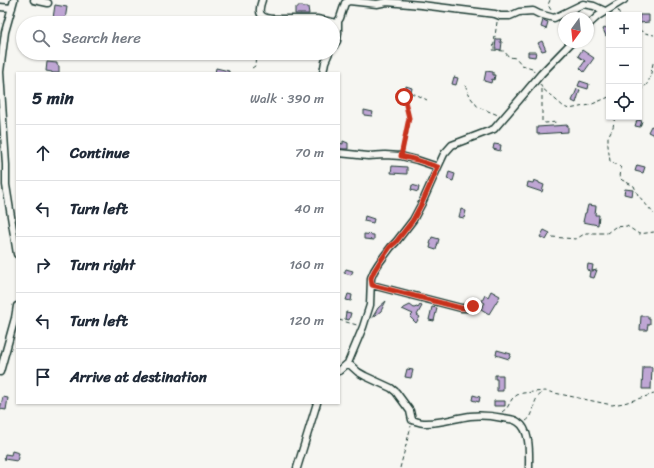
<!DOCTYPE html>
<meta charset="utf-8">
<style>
:root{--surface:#fff;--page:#f2f2f3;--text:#1f2937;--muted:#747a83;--line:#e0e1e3}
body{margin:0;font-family:Sriracha,sans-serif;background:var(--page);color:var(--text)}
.controls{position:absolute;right:12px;top:12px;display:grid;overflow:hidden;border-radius:0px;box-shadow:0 1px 3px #0004}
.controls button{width:36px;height:36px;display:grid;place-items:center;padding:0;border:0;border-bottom:1px solid var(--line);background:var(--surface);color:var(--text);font:20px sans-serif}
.compass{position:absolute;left:558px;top:12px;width:36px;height:36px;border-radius:50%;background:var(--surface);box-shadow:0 1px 3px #0004;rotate:195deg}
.stop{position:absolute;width:12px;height:12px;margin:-9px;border:3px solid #c8321e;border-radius:50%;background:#fff}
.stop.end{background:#c8321e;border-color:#fff;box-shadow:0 1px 4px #0008}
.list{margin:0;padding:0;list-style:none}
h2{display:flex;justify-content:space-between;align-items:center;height:52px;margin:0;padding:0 16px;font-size:17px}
h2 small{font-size:13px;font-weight:400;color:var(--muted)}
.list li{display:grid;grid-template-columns:26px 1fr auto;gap:12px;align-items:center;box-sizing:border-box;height:56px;padding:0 16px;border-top:1px solid var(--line)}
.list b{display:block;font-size:15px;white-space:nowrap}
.list em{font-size:13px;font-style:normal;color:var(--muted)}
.icon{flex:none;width:22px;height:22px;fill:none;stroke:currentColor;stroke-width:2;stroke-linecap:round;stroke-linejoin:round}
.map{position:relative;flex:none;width:654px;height:468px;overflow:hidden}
.search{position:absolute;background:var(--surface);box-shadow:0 1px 3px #0004;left:16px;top:16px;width:324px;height:44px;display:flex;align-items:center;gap:10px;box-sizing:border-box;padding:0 14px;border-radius:22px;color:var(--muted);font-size:15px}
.panel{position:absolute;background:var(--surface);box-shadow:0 1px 3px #0004;left:16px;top:72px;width:324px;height:332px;border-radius:0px}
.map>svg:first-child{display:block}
.building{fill:#bfa6d4;stroke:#1f3d34}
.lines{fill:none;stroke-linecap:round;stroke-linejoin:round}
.minor-casing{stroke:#1f3d34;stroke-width:9}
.path{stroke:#1f3d34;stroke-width:1;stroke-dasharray:4 3;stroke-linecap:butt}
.minor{stroke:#f6f6f2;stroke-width:6}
.route{stroke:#c8321e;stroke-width:5}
</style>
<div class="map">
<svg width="654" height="468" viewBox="0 0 654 468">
<rect width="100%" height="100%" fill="#f6f6f2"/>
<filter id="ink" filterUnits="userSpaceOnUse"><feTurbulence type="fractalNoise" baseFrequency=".025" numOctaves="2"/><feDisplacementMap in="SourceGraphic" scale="8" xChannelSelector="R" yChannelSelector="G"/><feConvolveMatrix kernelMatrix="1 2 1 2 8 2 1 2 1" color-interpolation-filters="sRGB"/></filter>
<g filter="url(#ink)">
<!-- building -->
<path class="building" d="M 55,5 L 67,7 L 65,20 L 53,18 Z
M 298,6 L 303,6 L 303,7 L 308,7 L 309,14 L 295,14 L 295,8 L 298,8 Z
M 639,15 L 649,15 L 649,22 L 640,23 Z
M 543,20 L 548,22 L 546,29 L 541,27 Z
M 609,26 L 609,35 L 606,36 L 603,29 Z
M 496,39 L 501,39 L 500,42 L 502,42 L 501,50 L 495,49 Z
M 542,41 L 546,50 L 542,51 L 538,43 Z
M 582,50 L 594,58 L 584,72 L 580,68 L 585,61 L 578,56 Z
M 528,52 L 536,52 L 535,57 L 528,56 Z
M 47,62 L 57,63 L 57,65 L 59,66 L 59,73 L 52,73 L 52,72 L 46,71 Z
M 216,68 L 229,71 L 229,73 L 215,73 Z
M 486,71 L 493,72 L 493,75 L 495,75 L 494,80 L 492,79 L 491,83 L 484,81 Z
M 454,77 L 458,78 L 456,85 L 452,84 Z
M 580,81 L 589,84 L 588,89 L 578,86 Z
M 406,86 L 412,88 L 411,93 L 405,91 Z
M 577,89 L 580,90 L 576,103 L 572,101 Z
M 364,110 L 373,112 L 372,116 L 364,115 Z
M 637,120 L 642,121 L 640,127 L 635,126 Z
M 568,125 L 568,132 L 537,134 L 537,127 Z
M 651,126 L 654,127 L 654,135 L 648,132 Z
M 343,141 L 348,143 L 348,149 L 339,149 L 339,143 L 343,144 Z
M 494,144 L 501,145 L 500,151 L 493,149 Z
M 637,165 L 645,167 L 643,173 L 635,171 Z
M 392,166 L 407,167 L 407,174 L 391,173 Z
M 449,172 L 455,174 L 453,181 L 447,179 Z
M 534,180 L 539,182 L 539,183 L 544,185 L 542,192 L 527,187 L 528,182 L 533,183 Z
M 412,185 L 419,187 L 418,192 L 411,190 Z
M 625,189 L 633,190 L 632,196 L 624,194 Z
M 588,205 L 596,206 L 595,215 L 599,215 L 598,225 L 583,222 L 585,213 L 586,213 Z
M 461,209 L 466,211 L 464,218 L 459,217 Z
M 365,216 L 374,219 L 373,223 L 364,221 Z
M 544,230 L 550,233 L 546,240 L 540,237 Z
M 364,234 L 374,235 L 374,240 L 364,239 Z
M 432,237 L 439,239 L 436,250 L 430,248 L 431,244 L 430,244 Z
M 588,264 L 593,265 L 592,271 L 597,270 L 594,278 L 589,277 L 590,271 L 587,270 Z
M 346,269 L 353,271 L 351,275 L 344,273 Z
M 491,291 L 500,296 L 489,314 L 481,309 L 485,303 L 482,301 L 485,295 L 488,297 Z
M 348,294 L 352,295 L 351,301 L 346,300 Z
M 386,301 L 381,311 L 372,318 L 378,308 Z
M 410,305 L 414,308 L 417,307 L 418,308 L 420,305 L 422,306 L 417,315 L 420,317 L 416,323 L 410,317 L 413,314 L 402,309 Z
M 432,307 L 437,308 L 434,321 L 429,320 Z
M 346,312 L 351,313 L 349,320 L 345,319 Z
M 641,316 L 648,316 L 648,319 L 650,319 L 650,324 L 648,324 L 647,330 L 640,330 Z
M 497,350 L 511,354 L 509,359 L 496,355 Z
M 643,367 L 652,367 L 651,389 L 642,389 Z
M 407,369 L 413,370 L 411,378 L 405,377 Z
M 495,375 L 503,375 L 503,391 L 497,391 L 497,379 L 495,379 Z
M 473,395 L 480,397 L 479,402 L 472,400 Z
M 3,397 L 8,398 L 6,410 L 0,409 Z
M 494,401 L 505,401 L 505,406 L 494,406 Z
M 12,451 L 19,453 L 17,461 L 4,459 L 5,454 L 11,455 Z"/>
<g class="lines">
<!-- minor casing -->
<g class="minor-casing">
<path id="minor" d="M 14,0 L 5,32 L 0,72 L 6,165 L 6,185 L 17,254
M 34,0 L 48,3
M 262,0 C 257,14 260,18 274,19 L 317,19 L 337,23
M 0,7 L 12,8
M 588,25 L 598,16 L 624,0
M 333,47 L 337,41 L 338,33 L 338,21 L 340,18 L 345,3 L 349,1 L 377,4 L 387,2 L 421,5 L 495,14 L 500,16 L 510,16 L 519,12 L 533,11 L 539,14 L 554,18 L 583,4 L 594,6 L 605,11
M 323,73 L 325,62 L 329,53
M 339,153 L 368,156 L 385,155 L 401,156 L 417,160 L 438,167
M 372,285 L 461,308 L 467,308 L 473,306
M 348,363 L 358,372 L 365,376 L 391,388 L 396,392 L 410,411 L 412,420 C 416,421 420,423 424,423 C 439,424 455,418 470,416 C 481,415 493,416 503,418 C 509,419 514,419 518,422 C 531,430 529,455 529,468
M 339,371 L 348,363 L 363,327 L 370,305 L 371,278 L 374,271 L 379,263 L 391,247 L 396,242 L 413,220 L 422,203 L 438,167 L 444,154 L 452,145 L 494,129 L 519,100 L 541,74 L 572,42
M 0,372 L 15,318 L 17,306
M 297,468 L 317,403"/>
</g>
<!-- path -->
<path class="path" d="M 550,0 L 548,5 L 551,10
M 618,10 L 620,15
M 497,22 L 493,50 L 504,51 L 509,57 L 516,58 L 522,65 L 532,68 L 534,72
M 639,30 L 645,33 L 654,35
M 252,68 L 255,66 L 256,53
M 540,84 L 542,88 L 564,107 L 569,109 L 590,105 L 609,97
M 465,85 L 471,98 L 478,107 L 498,115
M 542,89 L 542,121 L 545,123 L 558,122
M 639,90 C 652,85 650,72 654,60
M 615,117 L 613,127 L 608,137 L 608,146 L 610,161 C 613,164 618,164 621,168 L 620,178 L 622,180 L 634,186 L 638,195 L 654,214
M 403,149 C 405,140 410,126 409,117 C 409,109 404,103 404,95 C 413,91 419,96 427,100
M 552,237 L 576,239 L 586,233 L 607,233 L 615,227 L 627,226 L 639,234 L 654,232
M 339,320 L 357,325
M 502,412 L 507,408 L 512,399 L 517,395 L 523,393 L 545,391 L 612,405 L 624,403 L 654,394
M 526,421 C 535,415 532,406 537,398 C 539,395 542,393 544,391
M 400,468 L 411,426"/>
<!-- minor -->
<use href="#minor" class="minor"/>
</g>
</g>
<g class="lines" filter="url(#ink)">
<!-- route -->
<path class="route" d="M 404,97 L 409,118 L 401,156 L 417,160 L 438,167 L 422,203 L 413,220 L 396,242 L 390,247 L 379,263 L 374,271 L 371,278 L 372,285 L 461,308 L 466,308 L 473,306"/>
</g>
</svg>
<div class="controls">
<button>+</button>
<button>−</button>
<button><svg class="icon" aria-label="locate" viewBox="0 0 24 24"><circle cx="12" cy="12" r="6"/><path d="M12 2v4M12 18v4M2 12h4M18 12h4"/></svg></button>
</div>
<svg class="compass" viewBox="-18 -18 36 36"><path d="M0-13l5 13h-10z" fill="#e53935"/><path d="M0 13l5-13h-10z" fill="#747a83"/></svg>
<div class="stop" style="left:404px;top:97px"></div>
<div class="stop end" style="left:473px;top:306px"></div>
<div class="search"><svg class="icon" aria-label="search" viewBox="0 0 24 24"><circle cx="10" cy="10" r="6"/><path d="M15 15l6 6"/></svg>Search here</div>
<section class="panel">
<h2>5 min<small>Walk · 390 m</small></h2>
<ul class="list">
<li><svg class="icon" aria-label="ahead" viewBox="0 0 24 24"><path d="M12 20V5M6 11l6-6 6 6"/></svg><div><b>Continue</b></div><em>70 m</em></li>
<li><svg class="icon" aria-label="left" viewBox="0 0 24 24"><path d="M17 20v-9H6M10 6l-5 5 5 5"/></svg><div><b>Turn left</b></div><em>40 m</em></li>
<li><svg class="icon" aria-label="right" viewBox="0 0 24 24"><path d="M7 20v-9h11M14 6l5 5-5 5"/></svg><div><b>Turn right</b></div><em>160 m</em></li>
<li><svg class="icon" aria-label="left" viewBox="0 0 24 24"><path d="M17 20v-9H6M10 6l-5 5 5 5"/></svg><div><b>Turn left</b></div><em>120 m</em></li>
<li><svg class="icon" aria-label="arrive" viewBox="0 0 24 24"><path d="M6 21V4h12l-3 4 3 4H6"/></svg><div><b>Arrive at destination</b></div></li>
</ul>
</section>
</div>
